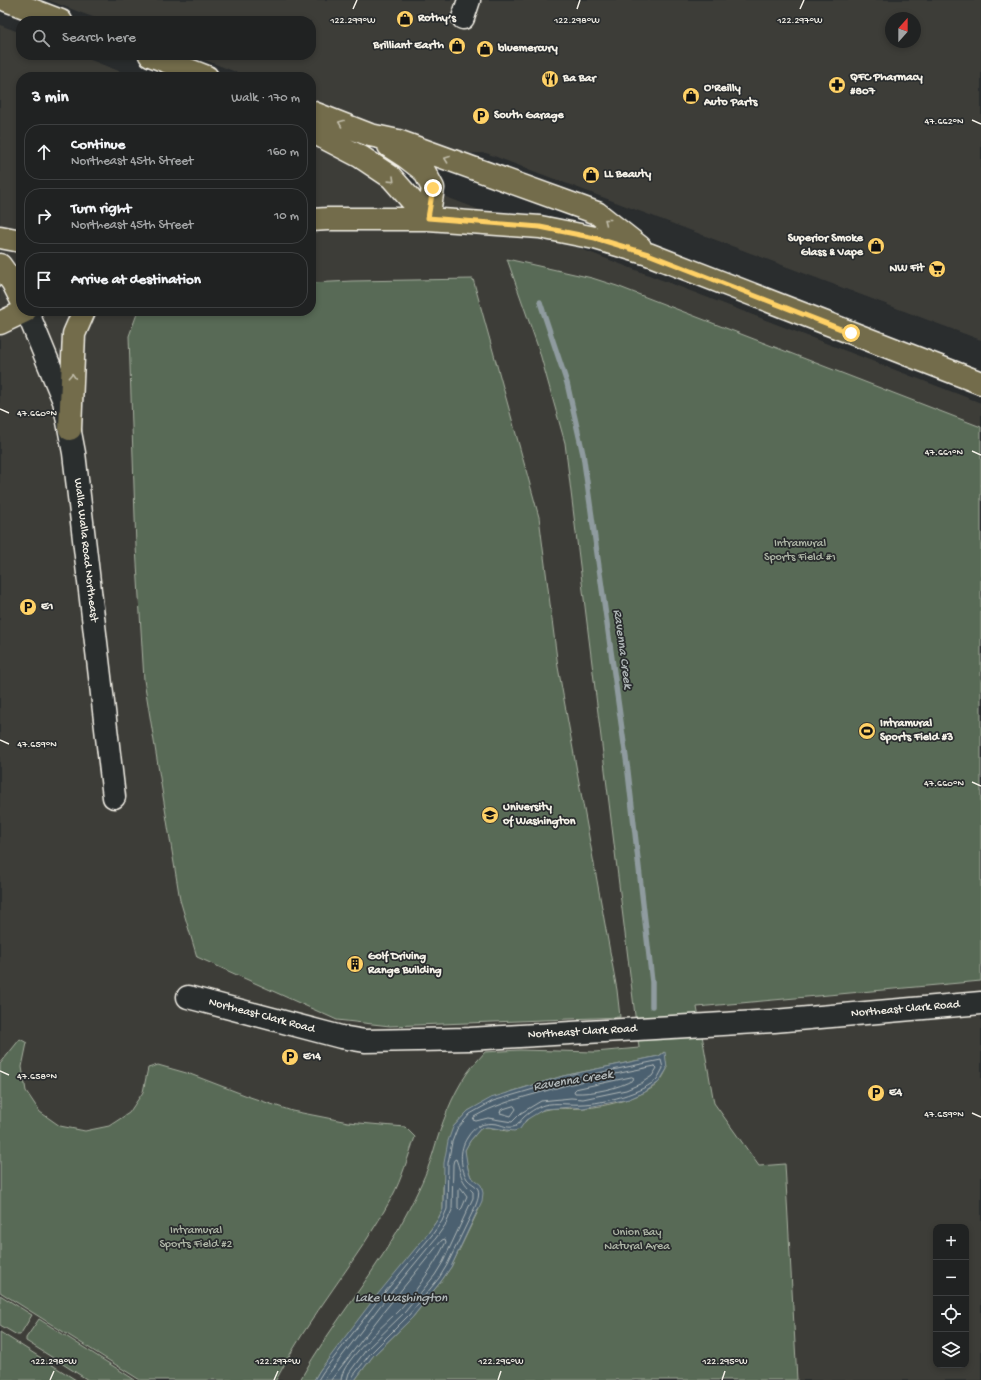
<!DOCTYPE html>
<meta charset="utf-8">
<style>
:root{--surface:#202222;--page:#2d2f2f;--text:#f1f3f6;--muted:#a2a4a5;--line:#3d3f40}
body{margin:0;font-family:"Gochi Hand",sans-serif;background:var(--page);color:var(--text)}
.controls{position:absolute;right:12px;bottom:12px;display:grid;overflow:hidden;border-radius:8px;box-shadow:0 2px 6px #0003}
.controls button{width:36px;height:36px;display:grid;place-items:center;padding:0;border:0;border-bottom:1px solid var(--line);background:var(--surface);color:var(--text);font:20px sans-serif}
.compass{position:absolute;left:885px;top:12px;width:36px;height:36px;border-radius:50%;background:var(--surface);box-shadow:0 2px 6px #0003;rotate:21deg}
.stop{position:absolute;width:12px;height:12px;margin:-9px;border:3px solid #ffd166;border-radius:50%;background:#fff}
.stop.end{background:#ffd166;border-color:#fff;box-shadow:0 1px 4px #0008}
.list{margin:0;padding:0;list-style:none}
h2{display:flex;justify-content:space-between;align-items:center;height:52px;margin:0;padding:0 16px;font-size:17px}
h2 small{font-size:13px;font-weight:400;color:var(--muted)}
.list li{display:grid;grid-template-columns:26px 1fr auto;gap:12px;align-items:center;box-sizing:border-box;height:56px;margin:0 8px 8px;padding:0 8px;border:1px solid var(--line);border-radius:16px}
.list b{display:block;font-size:15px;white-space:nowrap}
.list p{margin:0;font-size:13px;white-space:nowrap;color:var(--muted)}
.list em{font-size:13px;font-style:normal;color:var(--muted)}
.icon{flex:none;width:22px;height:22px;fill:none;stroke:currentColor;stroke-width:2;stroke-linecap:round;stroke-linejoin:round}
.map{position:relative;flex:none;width:981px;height:1380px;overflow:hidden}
.search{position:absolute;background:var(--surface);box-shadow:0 2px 6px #0003;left:16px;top:16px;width:300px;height:44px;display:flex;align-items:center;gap:10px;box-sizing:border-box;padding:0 14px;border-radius:16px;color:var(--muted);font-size:15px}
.panel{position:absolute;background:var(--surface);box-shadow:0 2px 6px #0003;left:16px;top:72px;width:300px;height:244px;border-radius:16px}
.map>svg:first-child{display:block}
.built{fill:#3e3e39;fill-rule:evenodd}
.green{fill:#586b56;stroke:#a6ae9f}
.water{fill:#4b616f;stroke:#8f9b9f}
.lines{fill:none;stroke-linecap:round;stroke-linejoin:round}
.shore{stroke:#b0b7b8;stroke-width:1}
.stream{stroke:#8f9b9f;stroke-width:5.5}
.minor-casing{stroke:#f4f1e8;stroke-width:25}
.major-casing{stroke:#f4f1e8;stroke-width:25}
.minor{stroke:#2a2d2e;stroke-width:22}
.major{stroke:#736c4b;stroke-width:22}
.oneway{stroke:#c0bca9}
.route{stroke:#ffd166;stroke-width:5}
.ticks{fill:none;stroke:#f4f1e8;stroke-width:1.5}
.labels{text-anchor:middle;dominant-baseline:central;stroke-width:3.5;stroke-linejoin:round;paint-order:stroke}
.poi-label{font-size:12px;font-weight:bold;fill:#f4f1e8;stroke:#2a2d2e;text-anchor:start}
.park-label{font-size:12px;fill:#aeb5a6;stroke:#2a2d2e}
.street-label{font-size:12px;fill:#f4f1e8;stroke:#2a2d2e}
.water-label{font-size:13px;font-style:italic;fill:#b0b7b8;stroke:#2a2d2e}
.ticks-label{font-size:10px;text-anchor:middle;fill:#f4f1e8;stroke:#2a2d2e;stroke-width:3.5;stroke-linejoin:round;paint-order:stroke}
</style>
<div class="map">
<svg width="981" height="1380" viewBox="0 0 981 1380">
<rect width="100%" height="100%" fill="#2a2d2e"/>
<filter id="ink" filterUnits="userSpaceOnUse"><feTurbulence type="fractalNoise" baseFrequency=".025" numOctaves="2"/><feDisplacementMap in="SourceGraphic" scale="8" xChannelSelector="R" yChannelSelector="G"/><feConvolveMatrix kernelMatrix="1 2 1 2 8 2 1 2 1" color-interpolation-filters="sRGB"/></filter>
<g filter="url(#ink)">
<!-- built -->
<path class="built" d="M 48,0 L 981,0 L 981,340 L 486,153 L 453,154 L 311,101 L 311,77 L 249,77 L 192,55 L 311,55 L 311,21 L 103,21 ZM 891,18 L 915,18 L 915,42 L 891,42 Z
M 0,25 L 21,33 L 21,55 L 78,55 L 134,77 L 21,77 L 21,311 L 311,311 L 311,145 L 981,403 L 981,1380 L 0,1380 ZM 936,1227 L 966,1227 L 966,1365 L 936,1365 Z"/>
<!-- green -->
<path class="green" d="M 507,259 L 592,278 L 617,286 L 981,427 L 981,981 L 697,1007 L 714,1103 L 759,1166 L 785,1164 L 797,1380 L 355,1380 L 373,1356 L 412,1318 L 442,1280 L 451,1267 L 479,1209 L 475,1182 L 471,1177 L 468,1169 L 466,1161 L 465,1150 L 470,1141 L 480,1129 L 487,1127 L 507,1131 L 520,1128 C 539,1102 556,1110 584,1108 C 604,1107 646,1097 659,1082 C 662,1079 665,1073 667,1069 L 664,1052 L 659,1056 L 563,1076 L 510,1092 L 468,1111 L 453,1127 L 443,1187 L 443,1209 L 438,1219 L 429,1232 L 320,1370 L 314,1380 L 300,1380 C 332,1322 378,1271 408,1211 C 417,1193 427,1173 433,1153 C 441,1126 451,1096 468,1072 C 473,1065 479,1059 485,1052 L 520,1050 L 595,1052 L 639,1048 L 565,443 L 539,350 Z
M 473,279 L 539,517 L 558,667 L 617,990 L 620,1017 L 390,1026 L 337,1020 L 197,957 L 180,900 L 144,680 L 136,547 L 129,336 L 138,311 L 311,311 L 311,283 L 352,281 Z
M 20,1039 L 27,1043 L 22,1067 L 26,1091 L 40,1112 L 60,1126 L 85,1131 L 109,1126 L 129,1113 L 143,1092 L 148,1068 L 158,1065 L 190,1074 L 250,1097 L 292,1111 L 348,1122 L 405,1127 L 415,1137 C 408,1157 402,1178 392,1197 C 358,1261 309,1315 276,1380 L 140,1380 L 0,1292 L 0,1064 Z
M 0,1295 L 32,1315 L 20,1335 L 17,1335 L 0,1325 Z
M 39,1319 L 135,1380 L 88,1380 L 26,1341 L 26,1338 Z
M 0,1332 L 76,1380 L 0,1380 Z"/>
<!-- water -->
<path class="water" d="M 665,1052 L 667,1069 L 659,1082 L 645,1092 L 629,1099 L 583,1108 L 572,1107 L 544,1109 L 526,1120 L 520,1129 L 514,1131 L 487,1127 L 480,1129 L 470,1141 L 465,1150 L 468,1169 L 471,1177 L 481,1185 L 483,1193 L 482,1201 L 451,1267 L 442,1280 L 412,1318 L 373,1356 L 355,1380 L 314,1380 L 320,1370 L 373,1300 L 429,1232 L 438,1219 L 443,1209 L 444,1163 L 448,1141 L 453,1127 L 468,1111 L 491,1098 L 563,1076 L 659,1056 Z"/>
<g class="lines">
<!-- shore -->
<path class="shore" d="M 655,1066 L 657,1068 L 652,1076 L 640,1084 L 626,1090 L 583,1099 L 571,1098 L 541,1101 L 521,1113 L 512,1122 L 488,1118 L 476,1121 L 473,1120 L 474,1117 C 493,1106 513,1100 535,1094 C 574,1082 615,1074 655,1066 Z
M 632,1077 L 634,1078 L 633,1080 C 619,1088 592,1094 575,1093 L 574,1091 L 576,1089 Z
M 514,1106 L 516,1109 L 511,1116 L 500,1113 L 501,1110 Z
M 461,1188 L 467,1196 L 462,1208 L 460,1210 L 458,1208 L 458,1190 Z
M 318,1380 L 323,1372 L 376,1303 L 432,1235 L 442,1221 L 447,1209 L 448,1163 L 452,1142 L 457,1129 L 470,1114 L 493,1101 L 564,1080 L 661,1060 L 663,1068 C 661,1072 659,1076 657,1079 C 645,1092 601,1104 583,1104 C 570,1105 556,1102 544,1105 C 537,1107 528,1113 523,1118 C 519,1122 518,1127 512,1127 C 507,1128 502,1125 497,1124 C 483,1122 474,1126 467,1138 C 459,1150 460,1167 467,1179 C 470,1183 476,1185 478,1189 C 480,1195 477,1202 475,1207 L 447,1265 L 439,1278 L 409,1315 L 370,1354 L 353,1376 L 352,1380
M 324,1380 L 380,1306 L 436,1238 L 446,1224 L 452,1210 L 453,1164 L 454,1160 L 456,1159 C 462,1175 459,1179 473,1192 L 473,1198 L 443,1262 L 435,1275 L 405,1312 L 366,1350 L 349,1373 L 347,1380
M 331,1380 L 385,1310 L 442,1240 L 445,1239 L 446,1242 C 434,1266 419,1287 401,1308 C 387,1323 341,1361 341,1380"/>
<!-- stream -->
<path class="stream" d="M 540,302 L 567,383 L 583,454 L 628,772 L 652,982 L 652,1006"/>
<!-- minor casing -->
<g class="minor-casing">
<g id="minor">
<path d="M 463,18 L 469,0"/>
<path id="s1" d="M 27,311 L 64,401 L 74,453 L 114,797"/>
<path id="s2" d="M 188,997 L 341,1037 L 365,1041 L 470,1039 L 774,1021 L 981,1003"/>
</g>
</g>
<!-- major casing -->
<g class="major-casing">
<path id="major" d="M 6,0 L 61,21
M 150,55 L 207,77
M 311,112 L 370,135 L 398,141 L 597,213 L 640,247
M 311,131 L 361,157 L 391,177 L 428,219
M 389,146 L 406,157 L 424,171 L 433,188 L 428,219
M 311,220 L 328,219 L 428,219 L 540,227 L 595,238 L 648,254 L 981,383
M 0,237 L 21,241
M 0,265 L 13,283 L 21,299
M 0,323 L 25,311
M 70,429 L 74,334 L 84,311"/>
</g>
<!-- minor -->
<use href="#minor" class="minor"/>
<!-- major -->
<use href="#major" class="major"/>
</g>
<!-- one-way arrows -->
<defs><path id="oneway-chevron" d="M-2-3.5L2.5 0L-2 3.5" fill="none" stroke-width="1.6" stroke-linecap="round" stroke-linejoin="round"/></defs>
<g class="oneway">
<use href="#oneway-chevron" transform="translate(341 123) rotate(-159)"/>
<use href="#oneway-chevron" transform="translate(447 159) rotate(-160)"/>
<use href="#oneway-chevron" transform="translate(392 180) rotate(44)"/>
<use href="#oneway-chevron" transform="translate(607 221) rotate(-142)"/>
<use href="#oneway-chevron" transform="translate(72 376) rotate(-87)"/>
</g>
</g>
<g class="lines" filter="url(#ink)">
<!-- route -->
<path class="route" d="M 433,188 L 428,218 L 540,227 L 595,238 L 648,254 L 851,333"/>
</g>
<!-- ticks -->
<path class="ticks" d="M 353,9 L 357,0M 577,9 L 580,0M 800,9 L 804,0M 972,120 L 981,124M 0,409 L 9,413M 972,451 L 981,455M 0,740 L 9,744M 972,782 L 981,786M 0,1071 L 9,1075M 972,1113 L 981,1117M 50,1380 L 54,1371M 274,1380 L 278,1371M 498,1380 L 501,1371M 722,1380 L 725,1371"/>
<!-- icons -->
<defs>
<g id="shop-disc" transform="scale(0.9)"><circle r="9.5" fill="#ffd166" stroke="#2a2d2e"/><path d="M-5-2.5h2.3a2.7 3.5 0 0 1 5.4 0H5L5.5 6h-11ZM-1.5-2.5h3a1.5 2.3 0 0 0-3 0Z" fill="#111"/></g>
<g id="restaurant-disc" transform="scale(0.9)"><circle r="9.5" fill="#ffd166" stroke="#2a2d2e"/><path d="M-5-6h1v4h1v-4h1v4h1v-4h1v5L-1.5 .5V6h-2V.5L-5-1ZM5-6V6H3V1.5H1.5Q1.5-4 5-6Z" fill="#111"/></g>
<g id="pharmacy-disc" transform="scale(0.9)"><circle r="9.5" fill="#ffd166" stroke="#2a2d2e"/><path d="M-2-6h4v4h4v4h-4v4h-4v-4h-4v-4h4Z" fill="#111"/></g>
<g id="parking-disc" transform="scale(0.9)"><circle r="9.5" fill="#ffd166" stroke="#2a2d2e"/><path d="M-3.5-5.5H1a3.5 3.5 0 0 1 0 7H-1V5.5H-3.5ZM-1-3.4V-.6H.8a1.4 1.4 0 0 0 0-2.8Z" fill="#111"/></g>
<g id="supermarket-disc" transform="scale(0.9)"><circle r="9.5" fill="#ffd166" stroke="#2a2d2e"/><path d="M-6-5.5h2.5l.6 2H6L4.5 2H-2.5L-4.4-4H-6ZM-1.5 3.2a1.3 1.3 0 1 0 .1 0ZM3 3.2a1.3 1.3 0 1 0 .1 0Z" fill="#111"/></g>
<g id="stadium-disc" transform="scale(0.9)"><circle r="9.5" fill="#ffd166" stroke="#2a2d2e"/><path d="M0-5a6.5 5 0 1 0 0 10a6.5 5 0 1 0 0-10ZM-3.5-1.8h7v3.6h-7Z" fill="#111"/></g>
<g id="university-disc" transform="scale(0.9)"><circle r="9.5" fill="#ffd166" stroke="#2a2d2e"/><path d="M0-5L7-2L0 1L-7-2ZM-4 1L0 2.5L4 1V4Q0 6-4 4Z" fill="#111"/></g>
<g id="building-disc" transform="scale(0.9)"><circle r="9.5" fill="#ffd166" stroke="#2a2d2e"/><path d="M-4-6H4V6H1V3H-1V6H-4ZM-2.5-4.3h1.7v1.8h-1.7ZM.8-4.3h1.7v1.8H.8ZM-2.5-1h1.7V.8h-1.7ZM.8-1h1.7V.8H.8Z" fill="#111"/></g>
</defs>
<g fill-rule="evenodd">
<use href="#shop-disc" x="405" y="19"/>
<use href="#shop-disc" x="457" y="46"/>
<use href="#shop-disc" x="485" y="49"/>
<use href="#restaurant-disc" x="550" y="79"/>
<use href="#pharmacy-disc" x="837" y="85"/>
<use href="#shop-disc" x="691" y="96"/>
<use href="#parking-disc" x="481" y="116"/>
<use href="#shop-disc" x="591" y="175"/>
<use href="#shop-disc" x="876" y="246"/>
<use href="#supermarket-disc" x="937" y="269"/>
<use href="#parking-disc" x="28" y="607"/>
<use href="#stadium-disc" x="867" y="731"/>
<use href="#university-disc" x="490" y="815"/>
<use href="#building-disc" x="355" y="964"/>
<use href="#parking-disc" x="290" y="1057"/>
<use href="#parking-disc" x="876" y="1093"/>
</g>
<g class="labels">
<!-- poi labels -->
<g class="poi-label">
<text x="418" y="19">Rothy’s</text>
<text x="444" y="46" text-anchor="end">Brilliant Earth</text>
<text x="498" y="49">bluemercury</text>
<text x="850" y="78">QFC Pharmacy<tspan x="850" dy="14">#807</tspan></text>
<text x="563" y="79">Ba Bar</text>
<text x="704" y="89">O'Reilly<tspan x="704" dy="14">Auto Parts</tspan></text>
<text x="494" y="116">South Garage</text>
<text x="604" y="175">LL Beauty</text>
<text x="863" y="239" text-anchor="end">Superior Smoke<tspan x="863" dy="14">Glass &amp; Vape</tspan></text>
<text x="924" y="269" text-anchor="end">NW Fit</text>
<text x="41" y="607">E1</text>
<text x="880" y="724">Intramural<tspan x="880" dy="14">Sports Field #3</tspan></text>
<text x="503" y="808">University<tspan x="503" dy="14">of Washington</tspan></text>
<text x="368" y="957">Golf Driving<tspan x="368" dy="14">Range Building</tspan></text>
<text x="303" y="1057">E14</text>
<text x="889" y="1093">E4</text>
</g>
<!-- park labels -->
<g class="park-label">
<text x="800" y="544">Intramural<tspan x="800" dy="14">Sports Field #1</tspan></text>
<text x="196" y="1231">Intramural<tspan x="196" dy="14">Sports Field #2</tspan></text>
<text x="637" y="1233">Union Bay<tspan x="637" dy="14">Natural Area</tspan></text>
</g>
<!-- street labels -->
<g class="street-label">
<text stroke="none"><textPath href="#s1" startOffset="248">Walla Walla Road Northeast</textPath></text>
<text stroke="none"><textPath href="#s2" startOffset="724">Northeast Clark Road</textPath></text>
<text stroke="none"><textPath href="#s2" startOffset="76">Northeast Clark Road</textPath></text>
<text stroke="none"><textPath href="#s2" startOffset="400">Northeast Clark Road</textPath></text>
</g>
<!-- water labels -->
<g class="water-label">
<text transform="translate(622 649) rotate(82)">Ravenna Creek</text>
<text transform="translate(573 1081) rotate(-9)">Ravenna Creek</text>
<text x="401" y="1298">Lake Washington</text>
</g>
</g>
<g class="ticks-label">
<text x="353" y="23">122.299°W</text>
<text x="577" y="23">122.298°W</text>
<text x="800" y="23">122.297°W</text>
<text x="944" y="124">47.662°N</text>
<text x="37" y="416">47.660°N</text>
<text x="944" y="455">47.661°N</text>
<text x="37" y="747">47.659°N</text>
<text x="944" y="786">47.660°N</text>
<text x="37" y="1079">47.658°N</text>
<text x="944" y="1117">47.659°N</text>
<text x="54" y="1364">122.298°W</text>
<text x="278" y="1364">122.297°W</text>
<text x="501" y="1364">122.296°W</text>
<text x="725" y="1364">122.295°W</text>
</g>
</svg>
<div class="controls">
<button>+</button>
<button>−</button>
<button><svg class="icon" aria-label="locate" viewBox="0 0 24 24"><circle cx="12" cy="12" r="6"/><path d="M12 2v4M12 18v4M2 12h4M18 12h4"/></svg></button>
<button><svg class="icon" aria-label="layers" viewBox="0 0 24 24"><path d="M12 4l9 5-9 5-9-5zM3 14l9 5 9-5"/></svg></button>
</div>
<svg class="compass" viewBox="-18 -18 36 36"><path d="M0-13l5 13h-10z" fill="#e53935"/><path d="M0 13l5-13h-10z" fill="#a2a4a5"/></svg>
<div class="stop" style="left:851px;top:333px"></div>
<div class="stop end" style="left:433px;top:188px"></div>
<div class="search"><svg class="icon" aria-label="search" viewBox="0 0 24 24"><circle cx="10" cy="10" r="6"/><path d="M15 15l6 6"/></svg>Search here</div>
<section class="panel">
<h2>3 min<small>Walk · 170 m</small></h2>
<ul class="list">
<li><svg class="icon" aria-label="ahead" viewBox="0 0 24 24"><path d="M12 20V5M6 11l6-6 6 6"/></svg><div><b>Continue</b><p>Northeast 45th Street</p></div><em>160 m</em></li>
<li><svg class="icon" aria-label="right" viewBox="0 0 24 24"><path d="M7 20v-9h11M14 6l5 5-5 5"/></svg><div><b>Turn right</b><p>Northeast 45th Street</p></div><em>10 m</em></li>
<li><svg class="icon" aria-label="arrive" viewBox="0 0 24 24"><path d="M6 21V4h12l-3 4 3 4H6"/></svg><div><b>Arrive at destination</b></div></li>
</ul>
</section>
</div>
